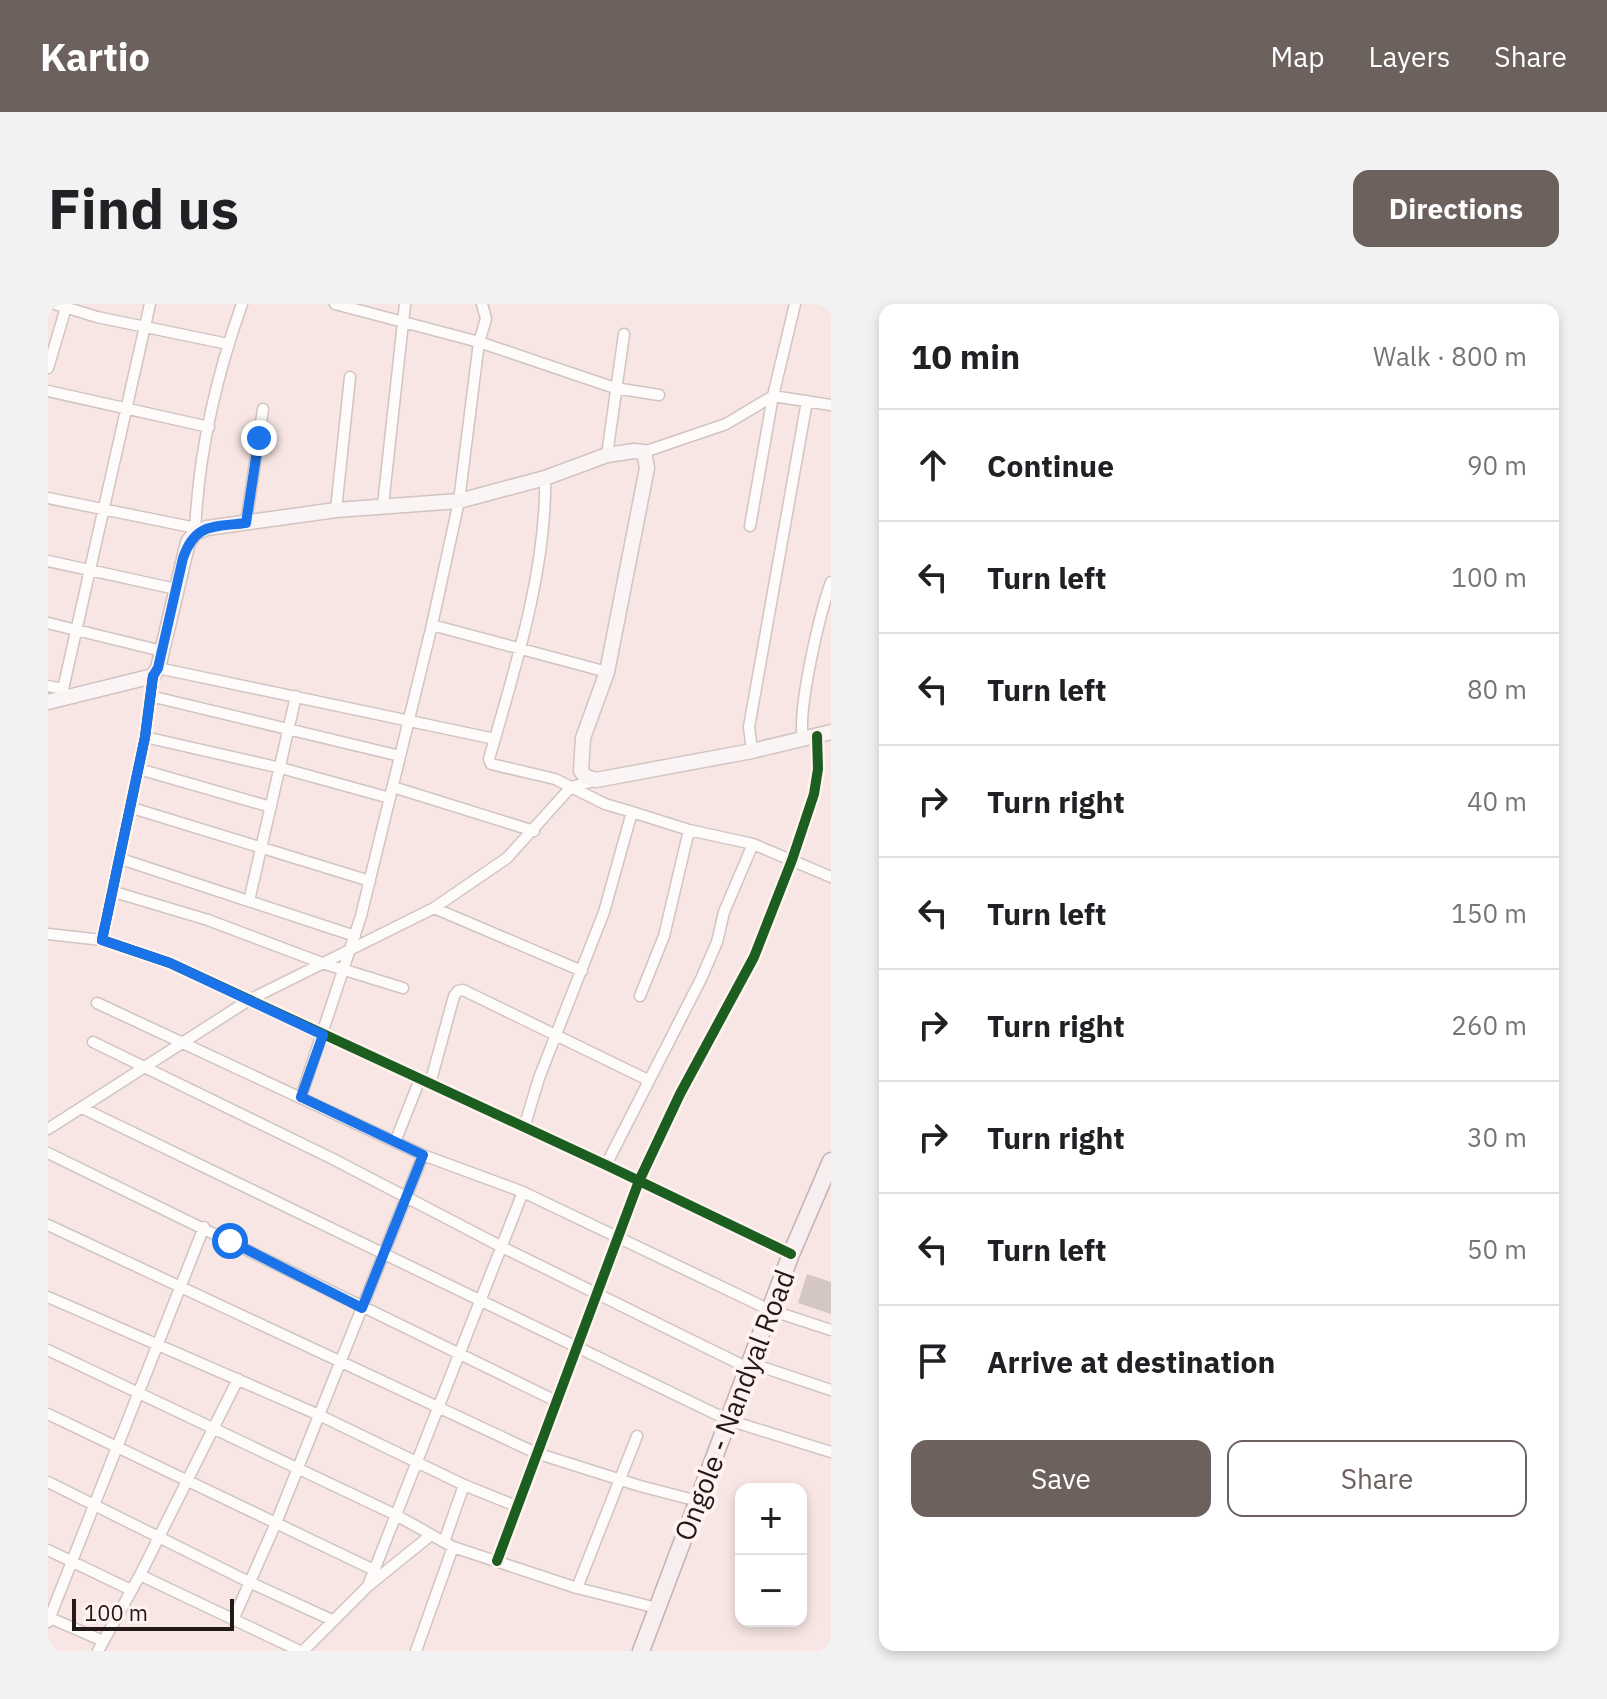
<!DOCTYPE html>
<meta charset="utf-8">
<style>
:root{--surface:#fff;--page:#f2f2f2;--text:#202124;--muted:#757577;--line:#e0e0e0;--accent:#6d615e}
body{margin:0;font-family:"IBM Plex Sans",sans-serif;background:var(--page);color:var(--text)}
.controls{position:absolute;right:24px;bottom:24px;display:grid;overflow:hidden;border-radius:16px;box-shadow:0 4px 12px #0003}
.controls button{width:72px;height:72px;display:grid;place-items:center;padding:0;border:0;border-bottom:2px solid var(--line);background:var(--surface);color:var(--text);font:40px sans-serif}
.scale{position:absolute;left:24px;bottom:20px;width:162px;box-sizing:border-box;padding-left:8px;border:4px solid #231917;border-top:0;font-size:22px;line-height:28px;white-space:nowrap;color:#231917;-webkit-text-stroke:6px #fff2f0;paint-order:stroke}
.stop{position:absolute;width:24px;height:24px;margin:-18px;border:6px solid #1a73e8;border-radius:50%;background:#fff}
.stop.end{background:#1a73e8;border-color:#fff;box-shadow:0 2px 8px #0008}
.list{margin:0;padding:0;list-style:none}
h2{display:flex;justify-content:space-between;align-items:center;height:104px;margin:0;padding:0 32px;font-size:34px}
h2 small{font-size:26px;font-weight:400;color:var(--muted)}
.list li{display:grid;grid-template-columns:52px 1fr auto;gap:24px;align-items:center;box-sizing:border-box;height:112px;padding:0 32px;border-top:2px solid var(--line)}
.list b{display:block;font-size:30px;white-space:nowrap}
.list em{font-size:26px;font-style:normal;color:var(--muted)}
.actions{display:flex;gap:16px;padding:24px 32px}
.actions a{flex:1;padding:18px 0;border:2px solid var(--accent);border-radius:16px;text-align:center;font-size:28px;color:var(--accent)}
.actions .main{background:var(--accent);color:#fff}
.icon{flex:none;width:44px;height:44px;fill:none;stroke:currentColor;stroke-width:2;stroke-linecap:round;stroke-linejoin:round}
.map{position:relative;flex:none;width:783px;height:1347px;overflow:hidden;border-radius:16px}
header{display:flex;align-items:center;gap:48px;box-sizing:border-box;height:112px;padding:0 40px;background:var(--accent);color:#fff}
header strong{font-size:38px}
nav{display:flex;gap:44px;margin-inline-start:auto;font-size:28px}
.intro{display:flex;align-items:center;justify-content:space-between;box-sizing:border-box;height:192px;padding:0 48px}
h1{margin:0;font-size:56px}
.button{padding:20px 36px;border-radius:16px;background:var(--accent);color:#fff;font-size:28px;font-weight:700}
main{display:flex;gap:48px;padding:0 48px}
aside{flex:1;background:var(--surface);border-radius:16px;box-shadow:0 4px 12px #0003}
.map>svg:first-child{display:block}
.building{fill:#d4c7c2}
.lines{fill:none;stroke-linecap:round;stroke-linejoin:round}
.minor-casing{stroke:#d1c4c2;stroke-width:13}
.secondary-casing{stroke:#d1c4c2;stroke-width:17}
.primary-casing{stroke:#c4b0b2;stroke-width:19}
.minor{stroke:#fefbfb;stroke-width:10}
.secondary{stroke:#faf4f5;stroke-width:14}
.primary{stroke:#f6eeef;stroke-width:16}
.cycleway-casing{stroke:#fff2f0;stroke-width:15}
.cycleway{stroke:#1b5e20;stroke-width:10}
.route{stroke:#1a73e8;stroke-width:10}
.labels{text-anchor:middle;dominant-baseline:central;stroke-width:8;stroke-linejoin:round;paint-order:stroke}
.street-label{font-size:28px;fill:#231917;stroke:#fff2f0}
</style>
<header>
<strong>Kartio</strong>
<nav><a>Map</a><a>Layers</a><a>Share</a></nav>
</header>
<div class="intro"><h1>Find us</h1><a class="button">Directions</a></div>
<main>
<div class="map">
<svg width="783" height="1347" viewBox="0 0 783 1347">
<rect width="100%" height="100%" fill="#f7e6e3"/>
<!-- building -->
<path class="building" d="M 759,970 L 783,978 L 783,1010 L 750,999 Z"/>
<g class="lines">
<!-- minor casing -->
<g class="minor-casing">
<path id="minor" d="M 7,0 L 49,13 L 180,40
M 287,0 L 431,38 L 567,84 L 611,91
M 0,64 L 19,0
M 0,87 L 161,123
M 596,148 L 678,120 L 725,92 L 783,101
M 559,151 L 576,30
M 497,174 C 499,265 466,368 441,455 L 443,460 L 507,475 L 557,500 L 584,508 L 641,526 L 705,540 L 783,573
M 0,194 L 148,224
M 335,201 L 357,0
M 288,206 L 302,73
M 198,219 L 215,105
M 702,222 L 725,92 L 747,0
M 147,229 C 150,152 168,73 194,0
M 0,257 L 128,285
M 0,319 L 114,347
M 384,321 L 559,368
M 110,364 L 447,435
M 105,372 L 97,433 L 54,636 L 122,659 L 558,861 L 743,950
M 0,382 L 15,385
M 102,392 L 352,452
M 17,393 L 15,385 L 102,0
M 97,433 L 233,464 L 342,494
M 755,435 C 749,405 772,309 783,278
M 704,447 L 701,423 L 759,97
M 91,465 L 223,503
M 345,483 L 486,527
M 81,503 L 322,577
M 70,554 L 307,632
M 63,587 L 160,616 L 274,659 L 355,684
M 201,597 L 248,392
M 386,604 L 534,667
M 0,630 L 54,636
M 592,692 L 616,632 L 641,526
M 49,699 L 375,851 L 475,888 L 722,1006 L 783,1026
M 45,738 L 285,855 L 454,943 L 700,1064
M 382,780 L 406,692 L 410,687 L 415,686 L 600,776
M 253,793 L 313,612 L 384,321 L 411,197 L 431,38 L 438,15 L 434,0
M 34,804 L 680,1116 L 783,1148
M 476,824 L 491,774 L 556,608 L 584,508
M 0,825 L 201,696 L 386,604 L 459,554 L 523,483 L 546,477
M 347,838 L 372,775
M 0,849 L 508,1097
M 558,861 L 653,675 L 669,638 L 676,608 L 705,540
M 0,921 L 488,1149 L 592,1182 L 650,1197
M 0,993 L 271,1111 L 416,1181 L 468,1202
M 0,1046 L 348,1211 L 405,1243 L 529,1284 L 609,1304
M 702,1059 L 783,1086
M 0,1110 L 326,1266
M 0,1178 L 201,1278 L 284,1316
M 396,1238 L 416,1181
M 0,1246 L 83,1286
M 449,1257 L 591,877 L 632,790 L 706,653 L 744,556 L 766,490 L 770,465 L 769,432
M 92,1271 L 252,1347
M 320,1282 L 475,888
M 529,1284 L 589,1132
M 0,1313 L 55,1337
M 185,1316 L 228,1219 L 375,851
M 0,1318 L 156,923
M 50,1347 L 92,1271 L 190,1075
M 255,1347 L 320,1282 L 383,1231
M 368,1347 L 405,1243"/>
</g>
<!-- secondary casing -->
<g class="secondary-casing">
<path id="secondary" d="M 0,398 L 105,372 L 110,364 L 140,238 L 147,229 L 159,224 L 288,206 L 411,197 L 497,174 L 559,151 L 586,147 L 596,148 L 599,164 L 559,368 L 535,434 L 533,467 L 538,473 L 548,476 L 704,447 L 783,428"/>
</g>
<!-- primary casing -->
<g class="primary-casing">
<path id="primary" d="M 593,1347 L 743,950 L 783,857"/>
</g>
<!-- minor -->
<use href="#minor" class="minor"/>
<!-- secondary -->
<use href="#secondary" class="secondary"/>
<!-- primary -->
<use href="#primary" class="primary"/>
<!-- cycleway casing -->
<g class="cycleway-casing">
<path id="cycleway" d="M 105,372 L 97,433 L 54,636 L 122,659 L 558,861 L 743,950
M 449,1257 L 591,877 L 632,790 L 706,653 L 744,556 L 766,490 L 770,465 L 769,432"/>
</g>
<!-- cycleway -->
<use href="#cycleway" class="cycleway"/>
</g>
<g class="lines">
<!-- route -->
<path class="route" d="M 182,937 L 314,1004 L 375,851 L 253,793 L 275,731 L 122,659 L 54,636 L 97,433 L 105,372 L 110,364 L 135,254 C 147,219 165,223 198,219 L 211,134"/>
</g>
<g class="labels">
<!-- street labels -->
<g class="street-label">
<text transform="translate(686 1101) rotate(-69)">Ongole - Nandyal Road</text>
</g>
</g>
</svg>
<div class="controls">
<button>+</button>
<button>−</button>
</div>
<div class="scale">100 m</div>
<div class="stop" style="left:182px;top:937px"></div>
<div class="stop end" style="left:211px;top:134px"></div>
</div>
<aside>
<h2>10 min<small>Walk · 800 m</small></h2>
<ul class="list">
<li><svg class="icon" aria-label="ahead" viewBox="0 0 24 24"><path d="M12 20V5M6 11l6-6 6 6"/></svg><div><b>Continue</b></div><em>90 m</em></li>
<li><svg class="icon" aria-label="left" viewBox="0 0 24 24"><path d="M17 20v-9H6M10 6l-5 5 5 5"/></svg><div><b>Turn left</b></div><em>100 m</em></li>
<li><svg class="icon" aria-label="left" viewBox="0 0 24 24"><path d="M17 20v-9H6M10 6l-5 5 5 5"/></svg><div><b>Turn left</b></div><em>80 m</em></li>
<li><svg class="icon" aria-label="right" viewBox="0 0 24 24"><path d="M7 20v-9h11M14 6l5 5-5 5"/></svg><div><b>Turn right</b></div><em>40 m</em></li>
<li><svg class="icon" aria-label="left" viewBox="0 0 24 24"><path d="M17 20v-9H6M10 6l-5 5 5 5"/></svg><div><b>Turn left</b></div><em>150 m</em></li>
<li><svg class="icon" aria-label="right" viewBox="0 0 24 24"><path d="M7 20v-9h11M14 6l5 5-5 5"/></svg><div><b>Turn right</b></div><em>260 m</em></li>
<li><svg class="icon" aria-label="right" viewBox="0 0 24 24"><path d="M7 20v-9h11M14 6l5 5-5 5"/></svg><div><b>Turn right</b></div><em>30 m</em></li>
<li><svg class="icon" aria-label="left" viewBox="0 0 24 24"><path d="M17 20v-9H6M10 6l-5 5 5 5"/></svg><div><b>Turn left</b></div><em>50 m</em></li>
<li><svg class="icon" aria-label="arrive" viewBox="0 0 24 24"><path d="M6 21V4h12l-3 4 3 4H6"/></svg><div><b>Arrive at destination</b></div></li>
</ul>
<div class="actions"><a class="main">Save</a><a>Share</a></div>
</aside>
</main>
